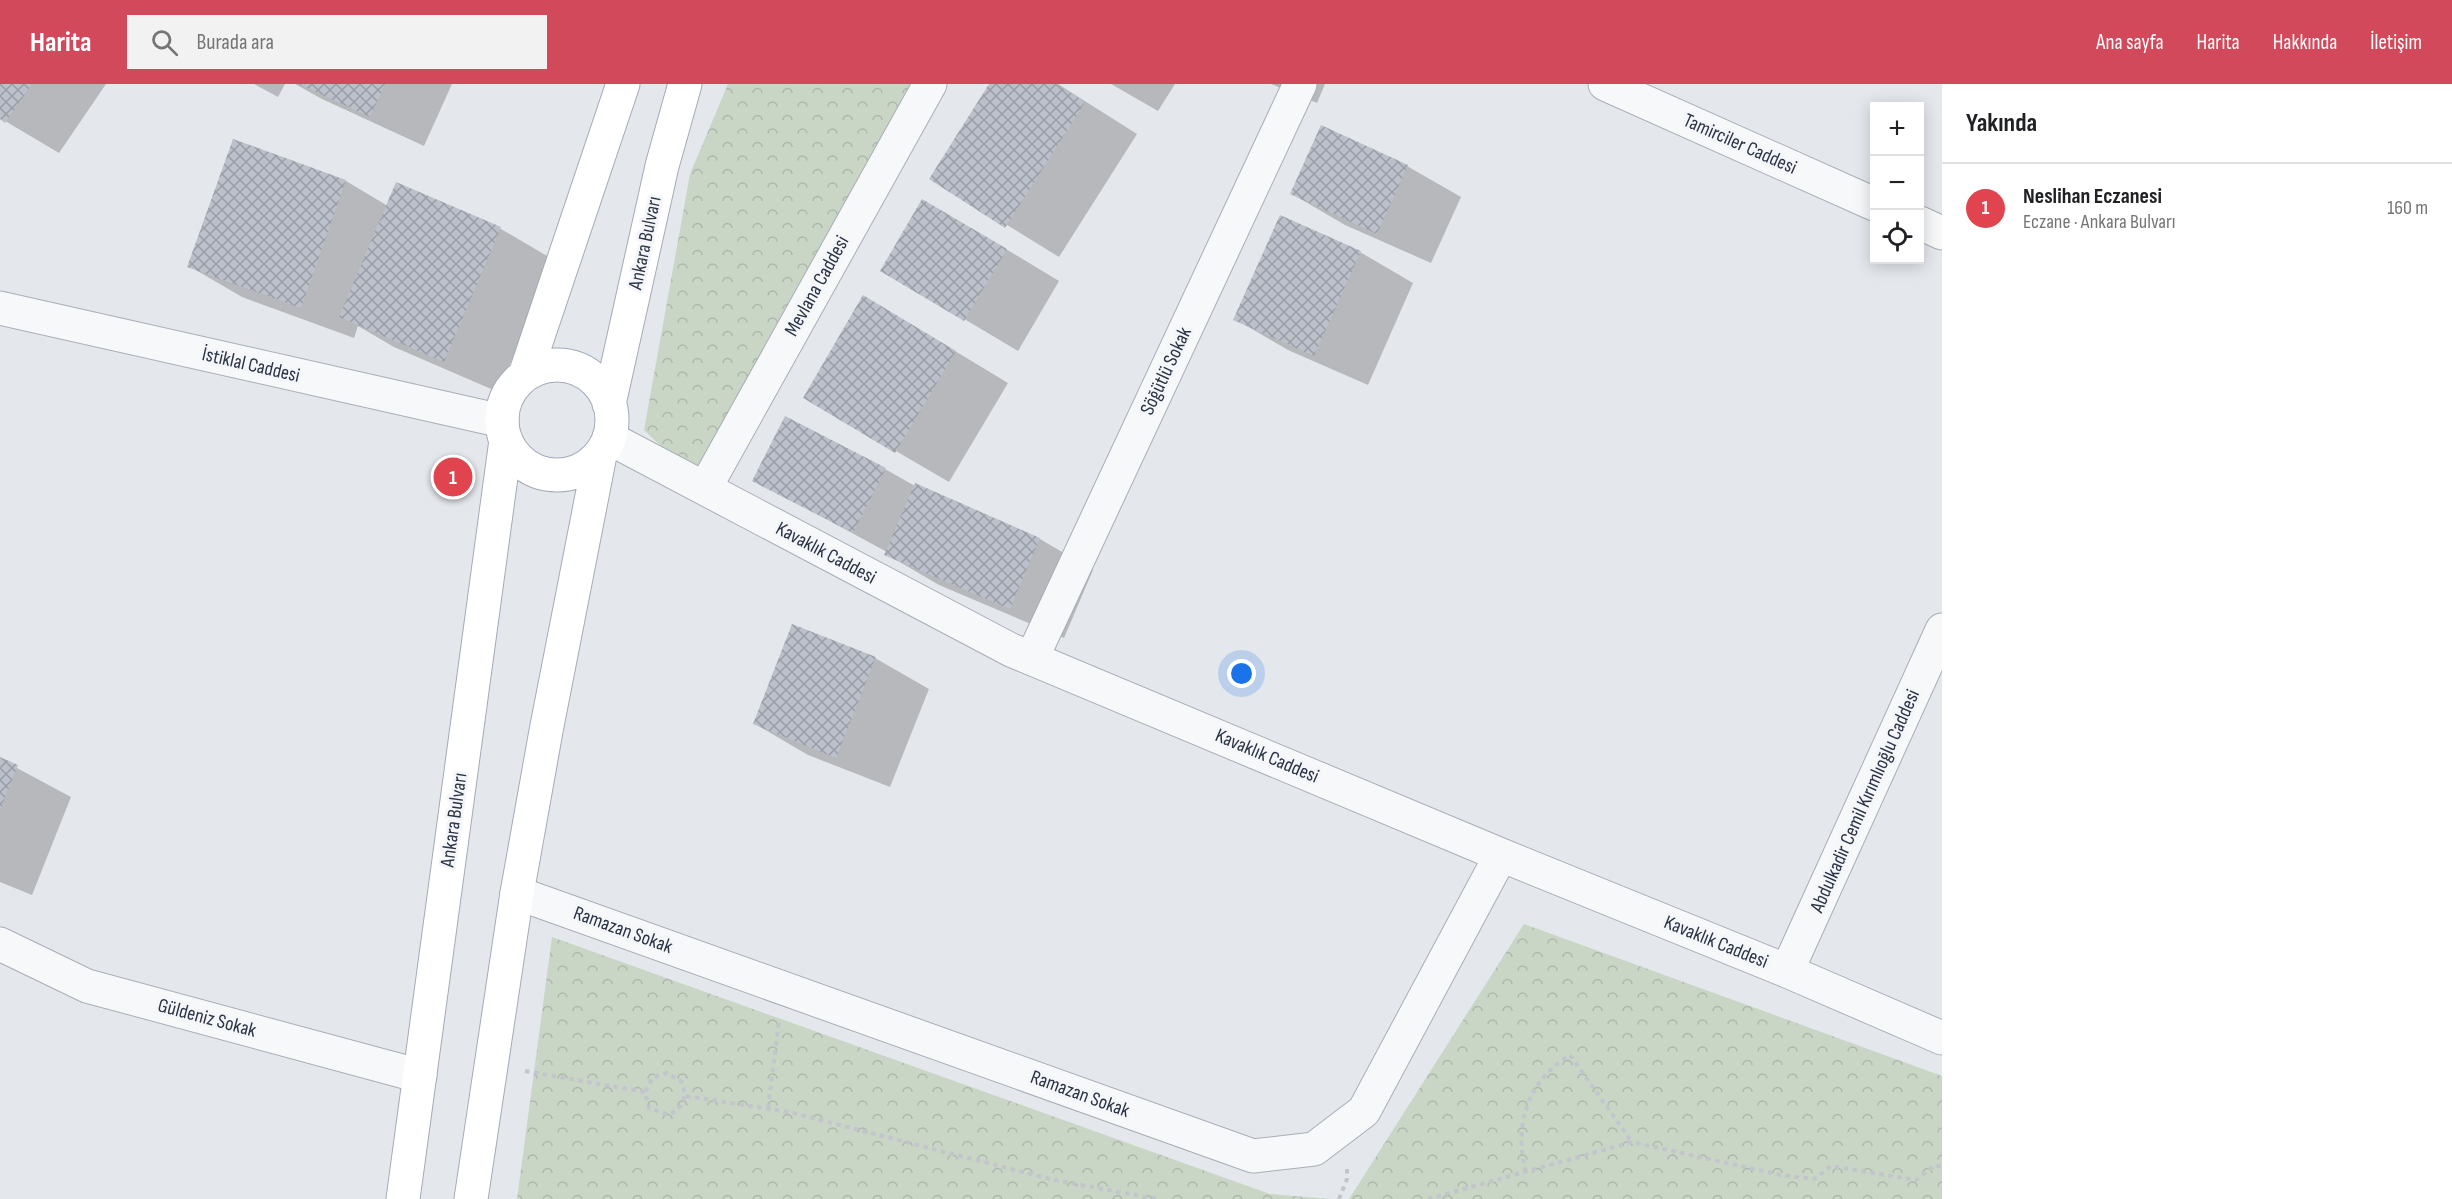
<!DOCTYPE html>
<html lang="tr">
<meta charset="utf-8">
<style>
:root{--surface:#fff;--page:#f2f2f2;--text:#202124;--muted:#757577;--line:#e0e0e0;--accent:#d1495b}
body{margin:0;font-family:"Sofia Sans Condensed",sans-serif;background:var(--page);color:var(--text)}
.controls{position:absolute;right:18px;top:18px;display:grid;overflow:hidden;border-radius:0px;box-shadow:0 3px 15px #0003}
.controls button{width:54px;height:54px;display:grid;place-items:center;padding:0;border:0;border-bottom:2px solid var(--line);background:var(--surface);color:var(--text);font:30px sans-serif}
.you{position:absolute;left:1242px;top:590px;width:21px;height:21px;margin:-15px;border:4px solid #fff;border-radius:50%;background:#1a73e8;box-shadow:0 0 0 9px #1a73e833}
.badge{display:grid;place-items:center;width:39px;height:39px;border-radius:50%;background:var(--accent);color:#fff;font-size:20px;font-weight:700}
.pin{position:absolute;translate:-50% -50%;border:3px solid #fff;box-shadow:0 2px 6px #0006}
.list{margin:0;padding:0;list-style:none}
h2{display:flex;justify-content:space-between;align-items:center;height:78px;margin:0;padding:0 24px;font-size:26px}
h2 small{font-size:20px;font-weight:400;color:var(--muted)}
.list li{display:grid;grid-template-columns:39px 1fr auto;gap:18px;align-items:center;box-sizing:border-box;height:90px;padding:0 24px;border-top:2px solid var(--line)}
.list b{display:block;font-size:22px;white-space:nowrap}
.list p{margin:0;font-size:20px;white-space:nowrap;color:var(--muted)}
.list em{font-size:20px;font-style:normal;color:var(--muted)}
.icon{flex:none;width:33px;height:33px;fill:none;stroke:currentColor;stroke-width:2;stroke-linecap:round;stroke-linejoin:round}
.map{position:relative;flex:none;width:1942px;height:1115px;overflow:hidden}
header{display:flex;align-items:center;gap:36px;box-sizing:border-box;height:84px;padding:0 30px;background:var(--accent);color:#fff}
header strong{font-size:28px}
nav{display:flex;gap:33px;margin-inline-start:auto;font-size:21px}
.search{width:420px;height:54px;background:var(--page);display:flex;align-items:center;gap:15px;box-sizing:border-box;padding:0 21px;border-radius:0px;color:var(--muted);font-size:22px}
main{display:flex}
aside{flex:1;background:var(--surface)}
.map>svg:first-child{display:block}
.park{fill:url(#park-crowns)}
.shadow{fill:#0003}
.building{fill:url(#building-cross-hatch)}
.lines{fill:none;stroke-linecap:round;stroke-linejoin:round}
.minor-casing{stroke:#a9aeb7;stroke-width:35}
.major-casing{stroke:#a3abb8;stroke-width:35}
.path{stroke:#c2c5cb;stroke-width:4;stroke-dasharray:4.5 4.5;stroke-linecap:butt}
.minor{stroke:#f7f8fa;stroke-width:33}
.major{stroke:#fff;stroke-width:33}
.labels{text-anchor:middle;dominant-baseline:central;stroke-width:6;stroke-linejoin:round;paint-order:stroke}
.street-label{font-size:20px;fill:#2b3445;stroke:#f4f6f9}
</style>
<header>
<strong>Harita</strong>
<div class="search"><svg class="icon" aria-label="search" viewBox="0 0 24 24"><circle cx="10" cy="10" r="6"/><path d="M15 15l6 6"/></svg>Burada ara</div>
<nav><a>Ana sayfa</a><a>Harita</a><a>Hakkında</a><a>İletişim</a></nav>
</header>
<main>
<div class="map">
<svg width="1942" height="1115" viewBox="0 0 1942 1115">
<defs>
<pattern id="park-crowns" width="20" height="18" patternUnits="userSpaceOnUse" patternTransform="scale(1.5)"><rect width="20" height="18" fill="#c9d6c5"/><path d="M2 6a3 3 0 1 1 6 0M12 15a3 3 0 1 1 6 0" fill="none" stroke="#adb8ab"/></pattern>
<pattern id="building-cross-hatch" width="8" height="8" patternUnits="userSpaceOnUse" patternTransform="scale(1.5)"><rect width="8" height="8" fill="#bbc0ca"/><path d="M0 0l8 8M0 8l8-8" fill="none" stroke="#989da6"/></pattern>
</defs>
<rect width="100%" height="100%" fill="#e4e7ec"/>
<!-- park -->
<path class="park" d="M 728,0 L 913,0 L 705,404 L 644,346 L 690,90 Z
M 1524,840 L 1942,992 L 1942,1115 L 1349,1115 Z
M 552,853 L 1270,1110 L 1331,1115 L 517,1115 Z"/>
<!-- shadow -->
<path class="shadow" d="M 0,0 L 106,0 L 59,69 L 0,34 Z
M 254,0 L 285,0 L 278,13 Z
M 295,0 L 452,0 L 424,62 L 322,15 Z
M 991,0 L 1058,0 L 1137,50 L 1059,173 L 931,94 Z
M 1111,0 L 1175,0 L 1158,27 Z
M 1271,0 L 1325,0 L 1317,19 Z
M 234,57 L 346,97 L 388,122 L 397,100 L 501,145 L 554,176 L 498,308 L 394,263 L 358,242 L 354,254 L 242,213 L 189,182 Z
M 1407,82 L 1461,113 L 1431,179 L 1345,141 L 1292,110 Z
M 976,147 L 1059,197 L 1018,267 L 882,186 Z
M 1360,168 L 1413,199 L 1368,301 L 1288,266 L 1235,235 Z
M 917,244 L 1008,299 L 949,398 L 805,314 Z
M 885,385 L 915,402 L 1040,455 L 1093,486 L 1064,554 L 939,501 L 886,470 L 887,468 L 754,396 Z
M 875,574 L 929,605 L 890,703 L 808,671 L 755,640 Z
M 0,675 L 71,713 L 32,811 L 0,798 Z"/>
<!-- building -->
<path class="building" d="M 0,0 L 32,0 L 5,39 L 0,35 Z
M 299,0 L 385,0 L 370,33 Z
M 989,0 L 1056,0 L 1085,18 L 1005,144 L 929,95 Z
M 1321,41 L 1408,81 L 1377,150 L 1290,110 Z
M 233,55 L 346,96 L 301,224 L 187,183 Z
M 396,98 L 501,143 L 444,278 L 339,233 Z
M 922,115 L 1007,165 L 964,237 L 880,187 Z
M 1280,131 L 1361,167 L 1314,272 L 1233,236 Z
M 863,211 L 956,267 L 895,369 L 803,314 Z
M 785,332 L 886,384 L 853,449 L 752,397 Z
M 915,399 L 1040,454 L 1010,525 L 884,471 Z
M 792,540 L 876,573 L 836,674 L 753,640 Z
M 0,673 L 18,681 L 0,726 Z"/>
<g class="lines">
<!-- minor casing -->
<g class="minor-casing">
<path id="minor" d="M 1605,0 L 1874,120
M 1920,139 L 1942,149
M 0,224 L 502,337
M 609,354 L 1011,566 L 1501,771 L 1787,887 L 1942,954
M 705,404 L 930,0
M 1032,574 L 1300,0
M 517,809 L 1253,1072 L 1314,1065 L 1364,1027 L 1501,771
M 0,860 L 87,902 L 420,992
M 1787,887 L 1942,546"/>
</g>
<!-- major casing -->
<g class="major-casing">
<path id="major" d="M502 336a55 55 0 1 1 110 0a55 55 0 1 1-110 0Z
M 525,291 L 623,0
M 609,320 L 662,82 L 685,0
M 403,1115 L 506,356
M 471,1115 L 517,809 L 546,647 L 600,371"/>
</g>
<!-- path -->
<path class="path" d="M 525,987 L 645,1008 L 649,1024 L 669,1031 C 684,1022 687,1015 682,998 L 667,989 L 653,993 L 645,1008
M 686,1012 L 789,1028 L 1054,1096 L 1157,1115
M 768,1024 L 779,937
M 1526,1088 C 1513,1040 1528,997 1570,971 L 1632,1058
M 1339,1115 L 1347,1095 L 1347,1084
M 1428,1115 L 1632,1058 L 1781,1091 L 1814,1095 L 1831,1082 L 1916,1096 L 1935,1081 L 1942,1083"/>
<!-- minor -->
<use href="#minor" class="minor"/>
<!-- major -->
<use href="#major" class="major"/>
</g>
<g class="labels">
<!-- street labels -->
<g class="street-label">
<text transform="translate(1740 60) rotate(24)">Tamirciler Caddesi</text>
<text transform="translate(645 159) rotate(-78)">Ankara Bulvarı</text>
<text transform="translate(817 202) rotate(-61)">Mevlana Caddesi</text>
<text transform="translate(251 281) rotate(13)">İstiklal Caddesi</text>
<text transform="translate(1166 287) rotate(-65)">Söğütlü Sokak</text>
<text transform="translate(826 469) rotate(28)">Kavaklık Caddesi</text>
<text transform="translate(1267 672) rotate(23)">Kavaklık Caddesi</text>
<text transform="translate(1865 717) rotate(-66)">Abdulkadir Cemil Kırımlıoğlu Caddesi</text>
<text transform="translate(454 736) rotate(-82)">Ankara Bulvarı</text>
<text transform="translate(623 846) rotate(20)">Ramazan Sokak</text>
<text transform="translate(1716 858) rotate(22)">Kavaklık Caddesi</text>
<text transform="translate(207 934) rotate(15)">Güldeniz Sokak</text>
<text transform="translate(1080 1010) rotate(20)">Ramazan Sokak</text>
</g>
</g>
</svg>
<div class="controls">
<button>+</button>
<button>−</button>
<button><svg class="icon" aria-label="locate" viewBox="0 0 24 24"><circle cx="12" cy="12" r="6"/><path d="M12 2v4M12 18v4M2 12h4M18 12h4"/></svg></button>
</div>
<div class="you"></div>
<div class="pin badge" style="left:453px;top:393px;background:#e0444e">1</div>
</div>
<aside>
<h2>Yakında<small></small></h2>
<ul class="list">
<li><span class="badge" style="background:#e0444e">1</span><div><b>Neslihan Eczanesi</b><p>Eczane · Ankara Bulvarı</p></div><em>160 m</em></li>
</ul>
</aside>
</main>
